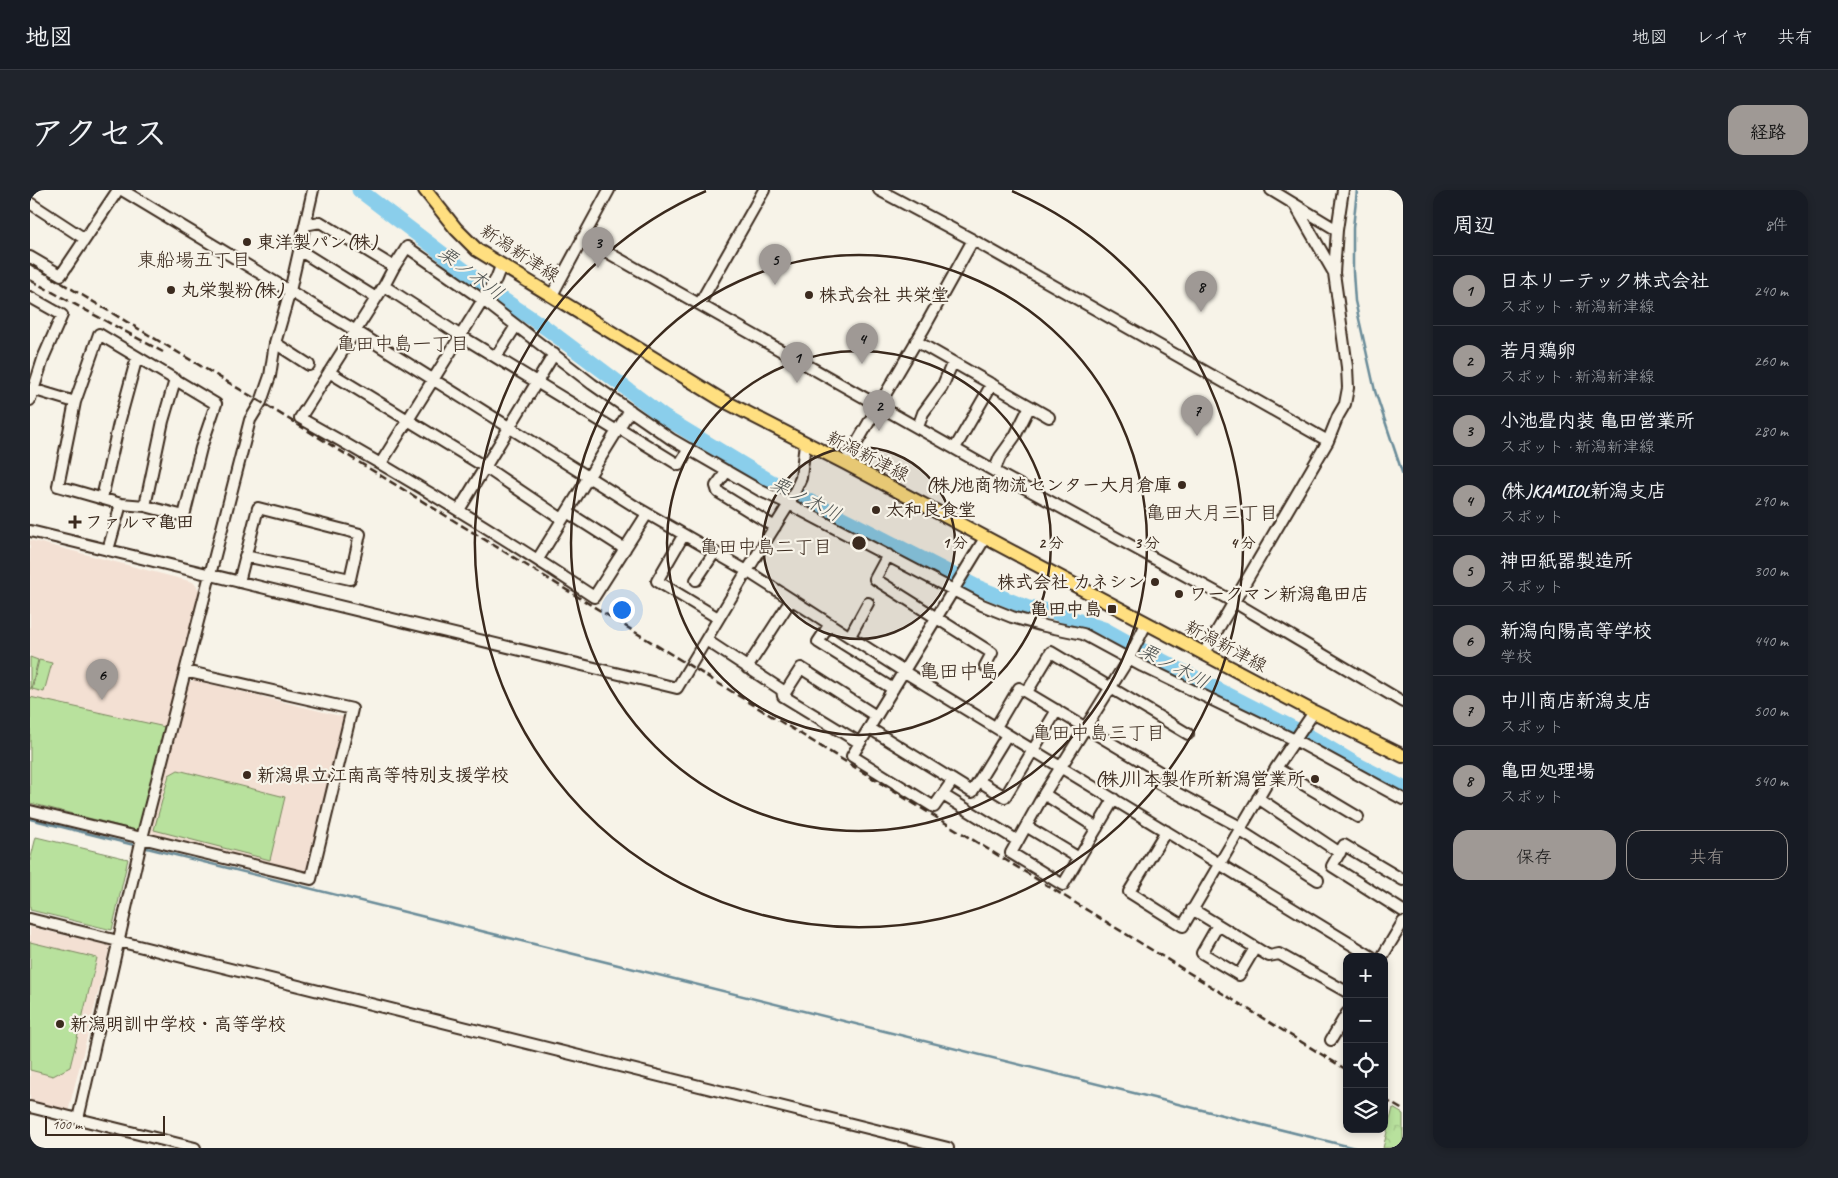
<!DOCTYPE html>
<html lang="ja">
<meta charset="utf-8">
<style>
:root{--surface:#171b24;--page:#20242c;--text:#f1f3f6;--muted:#9ea1a6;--line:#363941;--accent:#9f9995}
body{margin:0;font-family:Caveat,"Klee One",sans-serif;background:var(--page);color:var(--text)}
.controls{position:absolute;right:15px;bottom:15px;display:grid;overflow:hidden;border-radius:10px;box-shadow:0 2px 8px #0003}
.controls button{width:45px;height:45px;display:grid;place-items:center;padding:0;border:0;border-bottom:1px solid var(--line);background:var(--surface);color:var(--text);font:25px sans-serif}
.scale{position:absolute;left:15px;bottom:12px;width:120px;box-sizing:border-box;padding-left:5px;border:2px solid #3b2a1e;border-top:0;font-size:14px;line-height:18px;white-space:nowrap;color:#3b2a1e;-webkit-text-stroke:4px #f7f3e8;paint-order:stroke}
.you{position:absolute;left:591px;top:419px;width:18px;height:18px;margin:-12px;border:4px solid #fff;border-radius:50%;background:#1a73e8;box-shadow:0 0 0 8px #1a73e833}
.badge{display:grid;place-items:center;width:32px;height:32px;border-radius:50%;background:var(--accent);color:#111;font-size:16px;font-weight:700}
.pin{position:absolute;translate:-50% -41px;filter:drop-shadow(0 1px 2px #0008)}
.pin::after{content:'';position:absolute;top:26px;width:18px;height:15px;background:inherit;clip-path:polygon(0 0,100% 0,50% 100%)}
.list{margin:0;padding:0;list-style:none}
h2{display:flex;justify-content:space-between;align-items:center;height:65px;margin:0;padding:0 20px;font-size:21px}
h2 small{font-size:16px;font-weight:400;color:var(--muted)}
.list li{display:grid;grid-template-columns:32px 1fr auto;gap:15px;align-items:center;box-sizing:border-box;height:70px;padding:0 20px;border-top:1px solid var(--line)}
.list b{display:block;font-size:19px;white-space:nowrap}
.list p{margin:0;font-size:16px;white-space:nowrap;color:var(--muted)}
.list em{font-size:16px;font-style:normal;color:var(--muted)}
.actions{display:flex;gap:10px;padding:15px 20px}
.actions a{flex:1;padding:11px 0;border:1px solid var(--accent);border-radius:15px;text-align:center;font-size:18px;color:var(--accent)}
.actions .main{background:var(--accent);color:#111}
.icon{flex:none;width:28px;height:28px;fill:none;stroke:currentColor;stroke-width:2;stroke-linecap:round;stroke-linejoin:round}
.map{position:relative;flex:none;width:1373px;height:958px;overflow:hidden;border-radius:15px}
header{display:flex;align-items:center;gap:30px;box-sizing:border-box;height:70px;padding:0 25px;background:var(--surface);border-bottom:1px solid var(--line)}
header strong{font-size:24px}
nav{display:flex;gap:28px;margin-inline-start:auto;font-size:18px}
.intro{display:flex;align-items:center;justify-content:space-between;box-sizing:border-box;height:120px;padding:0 30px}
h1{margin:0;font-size:35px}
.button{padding:12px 22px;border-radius:15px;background:var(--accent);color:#111;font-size:18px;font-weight:700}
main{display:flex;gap:30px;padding:0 30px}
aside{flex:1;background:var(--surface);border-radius:15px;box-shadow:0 2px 8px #0003}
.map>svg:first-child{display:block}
.built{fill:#f3e0d3}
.forest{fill:url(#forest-crowns);stroke:#7a865e}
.garden{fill:#b8e19d;stroke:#7a865e}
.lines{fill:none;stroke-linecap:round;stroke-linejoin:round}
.stream{stroke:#6a8c99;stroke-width:2.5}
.river{stroke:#8aceeb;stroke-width:15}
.minor-casing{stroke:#3b2a1e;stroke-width:14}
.major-casing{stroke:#3b2a1e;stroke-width:16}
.minor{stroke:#f7f3e8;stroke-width:10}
.major{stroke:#ffdf80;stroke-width:12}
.rail{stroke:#3b2a1e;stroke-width:2.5;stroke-dasharray:8 4;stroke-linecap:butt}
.ring{fill:none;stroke:#3b2a1e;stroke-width:2.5}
.poi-dot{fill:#3b2a1e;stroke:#f7f3e8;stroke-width:2}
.labels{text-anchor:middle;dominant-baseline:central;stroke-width:4.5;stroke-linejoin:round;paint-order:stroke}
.poi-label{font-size:18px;font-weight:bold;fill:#3b2a1e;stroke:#f7f3e8;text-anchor:start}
.street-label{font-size:18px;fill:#3b2a1e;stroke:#f7f3e8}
.neighbourhood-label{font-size:19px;fill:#3b2a1e;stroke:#f7f3e8}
.water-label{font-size:19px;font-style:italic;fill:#4f5351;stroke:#f7f3e8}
.quarter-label{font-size:20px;fill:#3b2a1e;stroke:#f7f3e8}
.centre{fill:#3b2a1e;stroke:#f7f3e8;stroke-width:2.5}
.ring-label{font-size:15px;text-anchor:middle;font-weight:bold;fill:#3b2a1e;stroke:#f7f3e8;stroke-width:4.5;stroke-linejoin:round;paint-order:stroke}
</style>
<header>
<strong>地図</strong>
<nav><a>地図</a><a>レイヤ</a><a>共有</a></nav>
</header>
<div class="intro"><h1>アクセス</h1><a class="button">経路</a></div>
<main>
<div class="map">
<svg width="1373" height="958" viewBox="0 0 1373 958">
<defs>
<pattern id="forest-crowns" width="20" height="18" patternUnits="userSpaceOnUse" patternTransform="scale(1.25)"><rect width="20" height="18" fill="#b8e19d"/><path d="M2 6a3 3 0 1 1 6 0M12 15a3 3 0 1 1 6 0" fill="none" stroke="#9fc187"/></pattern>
</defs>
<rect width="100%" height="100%" fill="#f7f3e8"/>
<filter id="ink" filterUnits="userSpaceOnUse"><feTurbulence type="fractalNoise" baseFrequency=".02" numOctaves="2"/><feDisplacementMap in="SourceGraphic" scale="10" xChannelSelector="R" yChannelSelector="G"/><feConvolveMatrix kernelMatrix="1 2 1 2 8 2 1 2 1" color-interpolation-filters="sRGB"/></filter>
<g filter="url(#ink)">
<!-- built -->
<path class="built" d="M 0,350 L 163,392 L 171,402 L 110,644 L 0,618 Z
M 164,490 L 314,527 L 275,684 L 120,643 L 159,492 Z
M 0,737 L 80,756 L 38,922 L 0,912 Z"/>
<!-- forest -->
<path class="forest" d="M 1363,918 L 1373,924 L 1373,958 L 1353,958 Z"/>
<!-- garden -->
<path class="garden" d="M 0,467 L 8,470 L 1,499 L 0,499 Z
M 9,470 L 22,473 L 14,502 L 2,499 Z
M 0,507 L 135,537 L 109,641 L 0,613 Z
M 148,580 L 255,607 L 240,670 L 124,640 L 139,585 Z
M 6,647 L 98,669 L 82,740 L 0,720 L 0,671 Z
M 0,752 L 67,768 L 40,877 L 23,886 L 0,880 Z"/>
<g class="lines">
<!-- stream -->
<path class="stream" d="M 1327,0 L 1323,38 L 1323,82 L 1325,111 L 1345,201 L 1373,285
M 0,629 L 108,656
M 113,657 L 1325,958"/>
<!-- river -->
<path class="river" d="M 329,0 L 468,106 L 516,138 L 634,227 L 740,291 L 947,397 L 998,418 L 1020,421 L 1074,439 L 1119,464 L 1282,548 L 1324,573 L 1373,598"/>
<!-- minor casing -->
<g class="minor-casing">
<path id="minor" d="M 92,0 L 326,141 L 606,317 L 717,381 L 873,481 L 1342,767
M 849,0 L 943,50 L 1298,251
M 1241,0 L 1307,40
M 0,13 L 55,49
M 1265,15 L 1304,83
M 275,35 L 290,32 L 364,77
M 552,48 L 964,281 L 1204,412 L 1373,512
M 269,60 L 346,108
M 0,67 L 31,85 L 88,0
M 354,96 L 431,146 L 587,241
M 522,105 L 579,0
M 0,107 L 32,125 L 14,166 L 0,210
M 670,113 L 734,0
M 886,151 L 1019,227
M 245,153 L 279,175
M 466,167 L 486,136
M 299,182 L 455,277 L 532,329
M 2,199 L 45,212
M 888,237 L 893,223 L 912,197 L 923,172
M 589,238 L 649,275 L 659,259
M 925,258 L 962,194
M 351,273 L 466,89 L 471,76
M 815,273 L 893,140 L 943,50
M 697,281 L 686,296 L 688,302 L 745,337
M 964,281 L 970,267 L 985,246 L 1000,216
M 72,308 L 89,233 L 107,167
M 115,316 L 133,231 L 145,190
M 429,320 L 524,164
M 537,322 L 595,359
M 617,324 L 564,407 C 468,343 371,284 270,228 L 354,96 L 364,77 L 377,57 L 453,110 L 562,194 L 641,249 L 731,301 L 759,314 L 952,415 L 982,427 L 1010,435 L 1053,444 L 1112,476 L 1265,550 L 1373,609
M 0,341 L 647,498 L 717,381 L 759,314 L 771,288 L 775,253
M 653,346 L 627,391 L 688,428
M 78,360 L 91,314 L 115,316 L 154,326 L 171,258 L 186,214 L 69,144 L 45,212 L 28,296 L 91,314
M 858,365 L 845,389 L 962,463 L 955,476
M 508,369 L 600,220
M 666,390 L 684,363
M 209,392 L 228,318 L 330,344 L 320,389 L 215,366
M 800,434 L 788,452 L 863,499
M 820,446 L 838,413
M 676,450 L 752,500 L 753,506 L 830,553
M 1174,463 L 1298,251 L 1308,226 L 1315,214 L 1318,198 L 1317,177 L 1304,83 L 1307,40 L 1313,0
M 717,478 L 761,410
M 997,502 L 1021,462 L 1158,544
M 753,506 L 771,478 L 846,526
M 966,537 L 989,498 L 1133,584 L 1128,593 L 1212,638
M 839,538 L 942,602 L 977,545
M 1246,578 L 1328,627
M 923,590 L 904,617 L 822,566 L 955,348
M 949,591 L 975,607 L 1027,520
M 1014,604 L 1067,638
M 913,605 L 988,651
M 1228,608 L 1310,663
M 1084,609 L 1033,695 L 981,663 L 1014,604 L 1099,468 L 1116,434
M 0,621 L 281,689 L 322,519 L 155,481
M 996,636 L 1049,668
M 1209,640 L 1288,690
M 1136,641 L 1099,702 L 1153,736 L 1246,578 L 1284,522
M 1373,690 L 1314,655 L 1302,676 L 1373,721
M 1162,719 L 1239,766 L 1249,764 L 1317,802
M 0,729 L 918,958
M 1188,735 L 1172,763 L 1209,785 L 1225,758
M 1352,767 L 1373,732
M 1301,850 L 1317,823
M 0,917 L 165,958
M 48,929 L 112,648 L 220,230 L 231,212 L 240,186 L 245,153 L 260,101 L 283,0"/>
</g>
<!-- major casing -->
<g class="major-casing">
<path id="major" d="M 395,0 L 426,39 L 447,60 L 692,210 L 815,273 L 1284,522 L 1373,566"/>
</g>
<!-- minor -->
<use href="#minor" class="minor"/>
<!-- major -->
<use href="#major" class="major"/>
<!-- rail -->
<path class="rail" d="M 0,74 L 231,212 L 1317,880
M 0,90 L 133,162
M 1354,909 L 1373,920"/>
</g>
</g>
<!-- distance rings -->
<circle cx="829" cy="353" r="96" fill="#3b2a1e" fill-opacity=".12"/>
<g class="ring">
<circle cx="829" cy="353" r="96"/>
<circle cx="829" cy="353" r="192"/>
<circle cx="829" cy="353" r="288"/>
<path d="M982 1A384 384 0 1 1 676 1"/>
</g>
<!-- markers -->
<g class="poi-dot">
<circle cx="217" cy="52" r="5"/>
<circle cx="141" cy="100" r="5"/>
<circle cx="779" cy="105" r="5"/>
<circle cx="1152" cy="295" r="5"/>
<circle cx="846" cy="320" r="5"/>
<path d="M42.5 324.5h5v5h5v5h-5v5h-5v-5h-5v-5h5z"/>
<circle cx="1125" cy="392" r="5"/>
<circle cx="1149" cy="404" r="5"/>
<rect x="1077" y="414" width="10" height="10" rx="2.5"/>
<circle cx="217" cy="585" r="5"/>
<circle cx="1285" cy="589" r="5"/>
<circle cx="30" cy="834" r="5"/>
</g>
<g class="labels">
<!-- poi labels -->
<g class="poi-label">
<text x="227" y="52">東洋製パン(株)</text>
<text x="151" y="100">丸栄製粉(株)</text>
<text x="789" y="105">株式会社 共栄堂</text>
<text x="1142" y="295" text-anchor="end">(株)池商物流センター大月倉庫</text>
<text x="856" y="320">太和良食堂</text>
<text x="55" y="332">ファルマ亀田</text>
<text x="1115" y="392" text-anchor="end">株式会社 カネシン</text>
<text x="1159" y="404">ワークマン新潟亀田店</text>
<text x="1072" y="419" text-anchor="end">亀田中島</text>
<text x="227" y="585">新潟県立江南高等特別支援学校</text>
<text x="1275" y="589" text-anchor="end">(株)川本製作所新潟営業所</text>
<text x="40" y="834">新潟明訓中学校・高等学校</text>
</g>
<!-- street labels -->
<g class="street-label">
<text transform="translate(490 63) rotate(33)">新潟新津線</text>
<text transform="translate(838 266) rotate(27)">新潟新津線</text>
<text transform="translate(1196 456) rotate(28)">新潟新津線</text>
</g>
<!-- neighbourhood labels -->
<g class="neighbourhood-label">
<text x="164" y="70">東船場五丁目</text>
<text x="373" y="154">亀田中島一丁目</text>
<text x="1182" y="323">亀田大月三丁目</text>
<text x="736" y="357">亀田中島二丁目</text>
<text x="1069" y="543">亀田中島三丁目</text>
</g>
<!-- water labels -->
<g class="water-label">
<text transform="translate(441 83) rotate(37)">栗ノ木川</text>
<text transform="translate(776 309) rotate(27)">栗ノ木川</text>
<text transform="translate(1144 476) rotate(28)">栗ノ木川</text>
</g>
<!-- quarter labels -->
<g class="quarter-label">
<text x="929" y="481">亀田中島</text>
</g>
</g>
<circle cx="829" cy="353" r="8" class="centre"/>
<g class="ring-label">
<text x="925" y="358">1 分</text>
<text x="1021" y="358">2 分</text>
<text x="1117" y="358">3 分</text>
<text x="1213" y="358">4 分</text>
</g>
</svg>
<div class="controls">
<button>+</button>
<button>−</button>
<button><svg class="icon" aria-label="locate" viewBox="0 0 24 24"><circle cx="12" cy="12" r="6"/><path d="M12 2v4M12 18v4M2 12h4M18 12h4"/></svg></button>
<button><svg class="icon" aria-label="layers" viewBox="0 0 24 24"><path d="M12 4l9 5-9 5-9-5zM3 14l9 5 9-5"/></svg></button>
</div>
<div class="scale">100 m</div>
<div class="you"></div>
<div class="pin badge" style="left:767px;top:193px">1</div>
<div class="pin badge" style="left:849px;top:241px">2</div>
<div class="pin badge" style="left:568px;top:78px">3</div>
<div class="pin badge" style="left:832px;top:174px">4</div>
<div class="pin badge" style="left:745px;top:95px">5</div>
<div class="pin badge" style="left:72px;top:510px">6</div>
<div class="pin badge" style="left:1167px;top:246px">7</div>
<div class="pin badge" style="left:1171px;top:122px">8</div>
</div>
<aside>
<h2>周辺<small>8件</small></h2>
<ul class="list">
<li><span class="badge">1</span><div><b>日本リーテック株式会社</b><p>スポット · 新潟新津線</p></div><em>240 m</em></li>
<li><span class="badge">2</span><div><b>若月鶏卵</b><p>スポット · 新潟新津線</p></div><em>260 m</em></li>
<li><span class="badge">3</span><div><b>小池畳内装 亀田営業所</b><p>スポット · 新潟新津線</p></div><em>280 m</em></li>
<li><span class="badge">4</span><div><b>(株)KAMIOL新潟支店</b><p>スポット</p></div><em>290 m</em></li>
<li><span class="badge">5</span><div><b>神田紙器製造所</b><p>スポット</p></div><em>300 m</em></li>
<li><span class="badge">6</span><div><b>新潟向陽高等学校</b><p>学校</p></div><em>440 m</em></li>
<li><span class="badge">7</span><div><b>中川商店新潟支店</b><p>スポット</p></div><em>500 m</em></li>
<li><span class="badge">8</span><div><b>亀田処理場</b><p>スポット</p></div><em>540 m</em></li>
</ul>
<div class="actions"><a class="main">保存</a><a>共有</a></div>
</aside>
</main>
